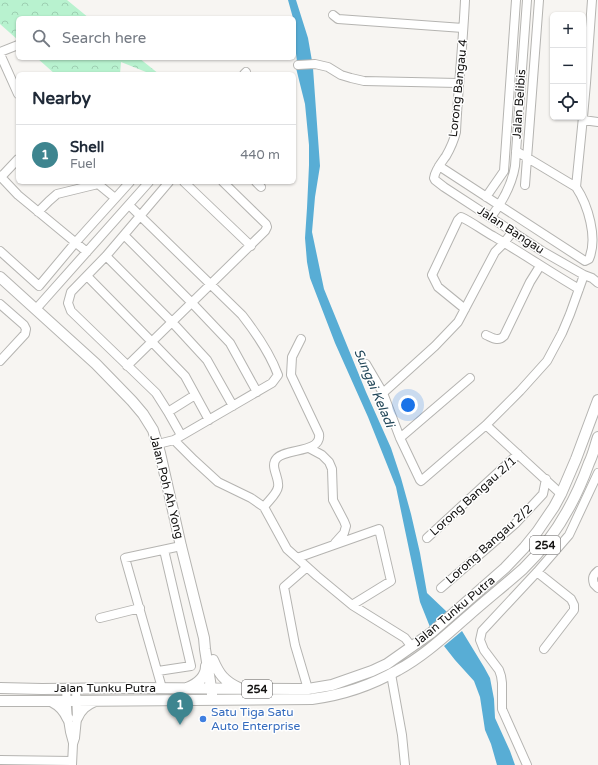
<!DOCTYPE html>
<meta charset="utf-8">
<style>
:root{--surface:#fff;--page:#f6f6f7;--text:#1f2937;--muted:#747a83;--line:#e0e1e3;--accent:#3e858f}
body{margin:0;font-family:"Varela Round",sans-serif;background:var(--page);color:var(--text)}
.controls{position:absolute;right:12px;top:12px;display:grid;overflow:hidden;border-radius:6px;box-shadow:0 1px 3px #0004}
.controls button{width:36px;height:36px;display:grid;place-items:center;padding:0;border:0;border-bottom:1px solid var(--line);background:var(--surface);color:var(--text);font:20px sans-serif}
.you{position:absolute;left:408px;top:405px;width:14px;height:14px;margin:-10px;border:3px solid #fff;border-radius:50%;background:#1a73e8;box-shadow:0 0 0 6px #1a73e833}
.badge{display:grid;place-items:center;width:26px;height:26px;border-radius:50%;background:var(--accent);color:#fff;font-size:13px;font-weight:700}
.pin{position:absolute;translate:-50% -33px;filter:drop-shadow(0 1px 2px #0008)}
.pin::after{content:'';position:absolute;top:21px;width:14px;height:12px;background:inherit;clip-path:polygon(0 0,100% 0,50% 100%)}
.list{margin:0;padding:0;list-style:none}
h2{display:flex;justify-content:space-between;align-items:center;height:52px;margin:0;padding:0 16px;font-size:17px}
h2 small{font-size:13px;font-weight:400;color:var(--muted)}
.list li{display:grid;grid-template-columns:26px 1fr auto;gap:12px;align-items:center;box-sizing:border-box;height:60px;padding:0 16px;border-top:1px solid var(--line)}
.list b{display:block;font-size:15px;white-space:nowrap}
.list p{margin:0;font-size:13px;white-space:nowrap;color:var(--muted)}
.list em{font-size:13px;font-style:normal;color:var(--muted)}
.icon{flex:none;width:22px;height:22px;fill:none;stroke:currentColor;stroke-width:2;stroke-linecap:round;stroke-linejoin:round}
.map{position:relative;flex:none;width:598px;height:765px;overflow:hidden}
.search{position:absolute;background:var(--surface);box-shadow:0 1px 3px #0004;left:16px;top:16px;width:280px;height:44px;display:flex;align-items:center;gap:10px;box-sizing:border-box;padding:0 14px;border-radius:6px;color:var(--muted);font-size:15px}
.panel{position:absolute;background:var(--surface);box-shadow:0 1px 3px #0004;left:16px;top:72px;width:280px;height:112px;border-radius:6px}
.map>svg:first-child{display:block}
.forest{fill:url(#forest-crowns)}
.water{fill:#58add5}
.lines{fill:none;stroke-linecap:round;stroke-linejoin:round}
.minor-casing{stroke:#b5b4b1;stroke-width:10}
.major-casing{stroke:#b5b4b1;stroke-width:12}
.minor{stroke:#fff;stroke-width:8}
.major{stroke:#fff;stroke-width:10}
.shop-dot{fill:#3f7fe0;stroke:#fff;stroke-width:1.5}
.labels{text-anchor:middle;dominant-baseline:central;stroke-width:3;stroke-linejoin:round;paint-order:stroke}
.shield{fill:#fff;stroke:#5a5958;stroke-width:1}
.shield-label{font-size:11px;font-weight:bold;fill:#131211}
.street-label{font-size:12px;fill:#131211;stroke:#fff}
.shop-label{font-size:12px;fill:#366cbe;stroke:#fff;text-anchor:start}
.water-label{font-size:13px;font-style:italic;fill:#224759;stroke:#fff}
</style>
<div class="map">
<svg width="598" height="765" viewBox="0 0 598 765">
<defs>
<pattern id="forest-crowns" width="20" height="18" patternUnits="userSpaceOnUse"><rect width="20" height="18" fill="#b8f2cf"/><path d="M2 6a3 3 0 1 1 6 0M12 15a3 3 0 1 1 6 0" fill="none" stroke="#9dceb1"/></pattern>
</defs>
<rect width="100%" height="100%" fill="#f7f5f2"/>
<!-- forest -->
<path class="forest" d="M 0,0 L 67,0 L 89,18 L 18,18 L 18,40 L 0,24 Z
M 37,58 L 139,58 L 159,74 L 151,74 L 121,62 L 120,74 L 55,74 Z"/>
<!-- water -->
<path class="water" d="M 288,0 L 296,0 L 308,38 L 312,61 L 297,62 L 294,36 L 294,18 L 293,18 Z
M 296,68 L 313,68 L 320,166 L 315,197 L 312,232 L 324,289 L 366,392 L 391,448 L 401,478 L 411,514 L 420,553 L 427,593 L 447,612 L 430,627 L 420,602 L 396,487 L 368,417 L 335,343 L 310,278 L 307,262 L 305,238 L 307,208 L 308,187 L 309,165 L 309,145 L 305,104 Z
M 462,631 L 484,667 L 490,678 L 494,699 L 495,718 L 510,751 L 515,765 L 497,765 L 491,744 L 485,730 L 480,697 L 474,681 L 455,660 L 444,646 Z"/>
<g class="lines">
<!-- minor casing -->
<g class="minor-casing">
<path id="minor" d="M 465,0 C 463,44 458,88 456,132 C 454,140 450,149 446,156 C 441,163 435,170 434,178 L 435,180 L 444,187 L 542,251 L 584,275 L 592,278 L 598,283
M 333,15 L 338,19 L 463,28
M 0,52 L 18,45
M 0,54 L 18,94
M 298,65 L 315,64 L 328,67 L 341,75 L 351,78 L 364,81 L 458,83
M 244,74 L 246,72
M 583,117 L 586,83 L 592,0
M 583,120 L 598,122
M 439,166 L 585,261 L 589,259 C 598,238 588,205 576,187 L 516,151
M 0,176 L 18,195 L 87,252
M 1,177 L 18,159
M 169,182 L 106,256 L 71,292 L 68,303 L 71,311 L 156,393 L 168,412 L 181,435
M 184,182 L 251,246
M 256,182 L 261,187
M 525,185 L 539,0
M 576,187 L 583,117
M 486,197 L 504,171 L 516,0
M 129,205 L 242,315 C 256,333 270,353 278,375 L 272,383 L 174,440 L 158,444
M 38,212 L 49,201 L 57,194 L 98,184 L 115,198
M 491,217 C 503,201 512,185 515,166 L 527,0
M 124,235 L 192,303 L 230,343 L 257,392
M 0,251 L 39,286 L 75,243 L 130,182
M 106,256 L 172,322 L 207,360 L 233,406
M 87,276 L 152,342 L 185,376 L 209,420
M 0,304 L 24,325 L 26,329 L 25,334 L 0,361
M 36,309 L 149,182
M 465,309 L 438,287 L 432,275 L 458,220 L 461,217 C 472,222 482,230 493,236 C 522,253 550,272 579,289
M 486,335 C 493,338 498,342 504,336 L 530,282 L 540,266
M 366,364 L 383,393 L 400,438 L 420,480 L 421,481 L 486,425 L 520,391 L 547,361 L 562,333 L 570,314 L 584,275
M 127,366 L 265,231 L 267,227 L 266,224 L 223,182
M 383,393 L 435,346 L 458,322 L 495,252 L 504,243 L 513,231
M 168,412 L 195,395
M 486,425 L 561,494
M 400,438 L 470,378
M 174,440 L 194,460 L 218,482 L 251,498 L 264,507 L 287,549 L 317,576 L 352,605 L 405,638 L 412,647
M 309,448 L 322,455 L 329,462 L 332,469 L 333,500 L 344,521 L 346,526 L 344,533 L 335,543
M 264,507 C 268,501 277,494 278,487 C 280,478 269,466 277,458 C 287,448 322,453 319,434 L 291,375 L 292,357 L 301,339
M 427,538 L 518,454
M 297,558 L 379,529 L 391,581 L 352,605
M 307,567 L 284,587 L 295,645 L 308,689
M 598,571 C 593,575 592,578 594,584 L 598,588
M 537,572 L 571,599 L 574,605 L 574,610 L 544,649
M 441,588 L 515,524 L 543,494 L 546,479
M 100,618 L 140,608
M 158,671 L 191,666 L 164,550
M 391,674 L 402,735 L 405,765
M 66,688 C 67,707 67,725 73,743
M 162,688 L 125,558 L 181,546
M 0,760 L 72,761
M 72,765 L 73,744 L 75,738 L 77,718 L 76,688
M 527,765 L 502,709 L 502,683 L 501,676 L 499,670 L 484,650 L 480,640 L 482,631 L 537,572 L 569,535 L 598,473"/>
</g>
<!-- major casing -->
<g class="major-casing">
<path id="major" d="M 0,277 L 96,364 L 132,401 L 143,414 L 153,430 L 160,453 L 181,546 L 204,638 L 205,649 L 212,694
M 213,660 C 219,674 224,681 239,688
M 0,688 L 42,689 L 135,688 L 295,689 L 308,689 L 332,685 L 372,671 L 387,664 L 431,633 L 505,568 L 524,548 L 537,532 L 554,507 L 561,494 L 576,459 L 598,400
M 187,688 C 197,684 206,677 206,666
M 0,701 L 67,701 L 312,699 C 343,695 372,685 398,670 C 424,656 446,635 468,616 C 486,600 505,585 523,569 C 553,540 575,502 589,463 C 593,455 595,446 598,437
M 51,701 C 60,706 64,710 68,719
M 77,718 C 81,709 86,705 95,701"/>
</g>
<!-- minor -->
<use href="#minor" class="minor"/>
<!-- major -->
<use href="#major" class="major"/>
</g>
<!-- markers -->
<circle class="shop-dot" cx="203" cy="719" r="4"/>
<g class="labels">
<!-- shield labels -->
<g class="shield">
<rect x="530" y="536" width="30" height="18" rx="3"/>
<rect x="242" y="680" width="30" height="18" rx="3"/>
</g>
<g class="shield-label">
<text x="545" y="545">254</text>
<text x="257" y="689">254</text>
</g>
<!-- street labels -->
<g class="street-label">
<text transform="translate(458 88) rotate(-84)">Lorong Bangau 4</text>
<text transform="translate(519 104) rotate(-86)">Jalan Belibis</text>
<text transform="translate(511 230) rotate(33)">Jalan Bangau</text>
<text transform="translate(167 487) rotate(76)">Jalan Poh Ah Yong</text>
<text transform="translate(473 496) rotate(-42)">Lorong Bangau 2/1</text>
<text transform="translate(489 544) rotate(-42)">Lorong Bangau 2/2</text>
<text transform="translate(454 611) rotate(-40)">Jalan Tunku Putra</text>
<text x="105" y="688">Jalan Tunku Putra</text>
</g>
<!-- shop labels -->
<g class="shop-label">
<text x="211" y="712">Satu Tiga Satu<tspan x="211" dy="14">Auto Enterprise</tspan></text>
</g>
<!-- water labels -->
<g class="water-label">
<text transform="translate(374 388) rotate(67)">Sungai Keladi</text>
</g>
</g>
</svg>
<div class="controls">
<button>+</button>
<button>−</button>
<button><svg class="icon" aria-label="locate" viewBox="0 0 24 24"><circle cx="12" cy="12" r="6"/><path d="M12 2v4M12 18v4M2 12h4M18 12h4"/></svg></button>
</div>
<div class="you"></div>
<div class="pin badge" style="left:180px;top:725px">1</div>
<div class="search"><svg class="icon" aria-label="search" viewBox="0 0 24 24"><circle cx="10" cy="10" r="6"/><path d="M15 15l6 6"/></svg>Search here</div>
<section class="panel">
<h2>Nearby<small></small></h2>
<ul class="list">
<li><span class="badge">1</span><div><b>Shell</b><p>Fuel</p></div><em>440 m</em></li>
</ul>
</section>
</div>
